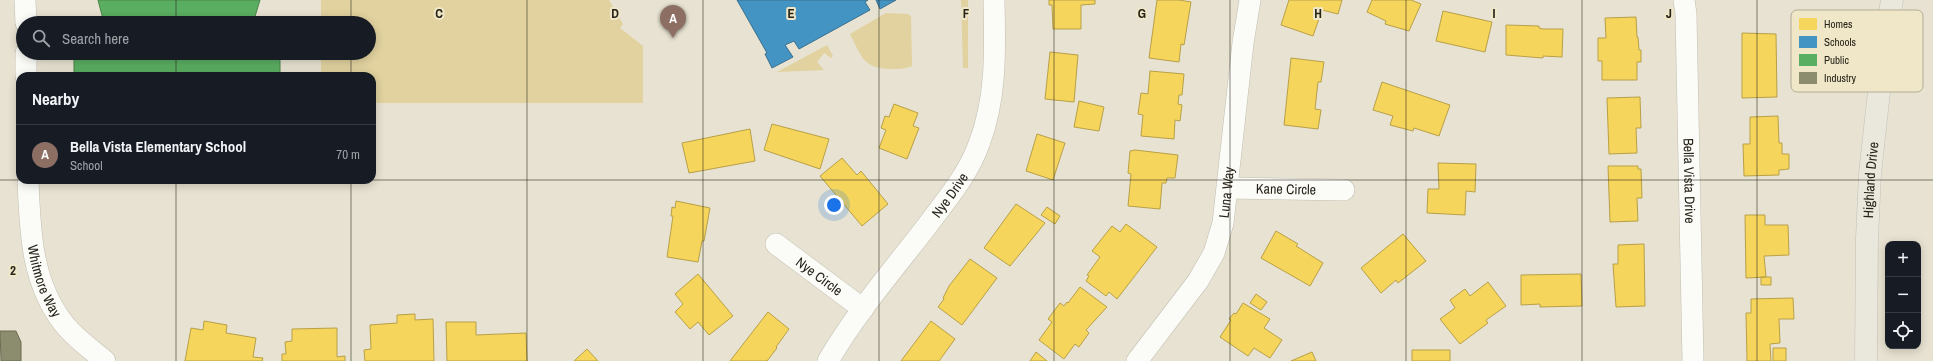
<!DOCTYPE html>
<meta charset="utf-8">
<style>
:root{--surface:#171b24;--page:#242831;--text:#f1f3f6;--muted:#9ea1a6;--line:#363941;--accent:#6a6659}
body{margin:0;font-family:"Archivo Narrow",sans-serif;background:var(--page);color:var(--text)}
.controls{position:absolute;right:12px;bottom:12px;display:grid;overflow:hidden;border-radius:8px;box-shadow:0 2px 10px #0003}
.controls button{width:36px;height:36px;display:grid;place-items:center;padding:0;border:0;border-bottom:1px solid var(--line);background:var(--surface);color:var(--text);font:20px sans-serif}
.you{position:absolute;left:834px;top:205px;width:14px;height:14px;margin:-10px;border:3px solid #fff;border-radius:50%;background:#1a73e8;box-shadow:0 0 0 6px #1a73e833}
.badge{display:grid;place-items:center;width:26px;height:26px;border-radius:50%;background:var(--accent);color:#fff;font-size:13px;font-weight:700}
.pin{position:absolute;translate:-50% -33px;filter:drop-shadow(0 1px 2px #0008)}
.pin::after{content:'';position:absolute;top:21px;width:14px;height:12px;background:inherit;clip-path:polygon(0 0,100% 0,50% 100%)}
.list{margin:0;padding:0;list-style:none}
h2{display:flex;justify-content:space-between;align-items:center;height:52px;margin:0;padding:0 16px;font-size:17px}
h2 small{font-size:13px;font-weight:400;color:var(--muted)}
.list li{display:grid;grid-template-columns:26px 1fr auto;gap:12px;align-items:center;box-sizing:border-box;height:60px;padding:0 16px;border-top:1px solid var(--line)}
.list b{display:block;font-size:15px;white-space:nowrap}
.list p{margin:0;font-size:13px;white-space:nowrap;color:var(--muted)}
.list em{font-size:13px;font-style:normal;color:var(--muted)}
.icon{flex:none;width:22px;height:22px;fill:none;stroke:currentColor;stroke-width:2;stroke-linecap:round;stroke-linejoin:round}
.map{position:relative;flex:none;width:1933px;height:361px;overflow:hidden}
.search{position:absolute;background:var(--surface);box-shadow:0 2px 10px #0003;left:16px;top:16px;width:360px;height:44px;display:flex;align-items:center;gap:10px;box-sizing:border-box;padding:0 14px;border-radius:22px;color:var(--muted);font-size:15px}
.panel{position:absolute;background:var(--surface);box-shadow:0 2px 10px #0003;left:16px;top:72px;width:360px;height:112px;border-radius:12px}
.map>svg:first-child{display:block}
.green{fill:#e1d29f}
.homes{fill:#f6d55c;stroke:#b8a048}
.schools{fill:#4393c3;stroke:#3a7190}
.public{fill:#5aae61;stroke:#4a844b}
.industry{fill:#8c8c6e;stroke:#6d6c54}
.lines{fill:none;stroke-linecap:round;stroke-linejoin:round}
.minor-casing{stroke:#c2beb0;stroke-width:22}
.major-casing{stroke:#c3c0b8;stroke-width:23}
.minor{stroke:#fbfbf8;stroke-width:21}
.major{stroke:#eae7dd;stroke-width:22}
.grid{fill:none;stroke:#262318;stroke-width:1;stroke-opacity:0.55}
.labels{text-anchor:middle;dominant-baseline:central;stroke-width:4;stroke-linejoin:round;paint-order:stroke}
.street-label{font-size:14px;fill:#262318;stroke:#f0e7c8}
.key{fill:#f0e7c8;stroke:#b3ac93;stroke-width:1}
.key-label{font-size:11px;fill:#262318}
.grid-label{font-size:13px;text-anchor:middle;font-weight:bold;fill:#262318;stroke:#f0e7c8;stroke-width:4;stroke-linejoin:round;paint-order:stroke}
</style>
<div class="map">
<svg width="1933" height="361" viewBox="0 0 1933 361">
<rect width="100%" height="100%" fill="#e7e2d1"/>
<!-- green -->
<path class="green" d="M 321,0 L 609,0 L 623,24 L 620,28 L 643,46 L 643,103 L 372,103 L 372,76 L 321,76 L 321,53 L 369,53 L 369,23 L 321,23 Z
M 961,0 L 968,0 L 968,68 L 963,68 Z
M 886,13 L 908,14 L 911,16 L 912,66 C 905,69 899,69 891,69 C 863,69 861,55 850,34 Z
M 827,45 L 833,56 L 831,58 L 824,53 L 817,62 L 824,70 L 777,72 Z"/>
<!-- homes -->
<path class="homes" d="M 1049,0 L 1095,0 L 1095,4 L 1081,5 L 1081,29 L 1053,29 L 1052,5 L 1049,5 Z
M 1157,0 L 1179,0 L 1191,2 L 1184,45 L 1181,44 L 1179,62 L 1149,58 Z
M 1289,0 L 1342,0 L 1338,14 L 1322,10 L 1313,36 L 1281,25 Z
M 1372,0 L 1411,0 L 1421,4 L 1409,31 L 1385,24 L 1386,21 L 1367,12 Z
M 1443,11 L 1492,22 L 1485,52 L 1436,41 Z
M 1636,17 L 1637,37 L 1638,37 L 1639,50 L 1641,50 L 1641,62 L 1637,62 L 1637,80 L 1602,80 L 1602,61 L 1598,61 L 1598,38 L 1606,38 L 1605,18 Z
M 1506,25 L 1539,26 L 1539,28 L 1543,29 L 1563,29 L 1562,57 L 1543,56 L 1543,58 L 1506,55 Z
M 1742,33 L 1776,34 L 1777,97 L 1742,98 Z
M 1050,52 L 1078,55 L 1074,102 L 1045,99 Z
M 1291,58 L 1324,62 L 1321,82 L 1318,82 L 1315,109 L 1321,110 L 1318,129 L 1284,125 Z
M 1150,71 L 1184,74 L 1182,95 L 1179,95 L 1178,104 L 1182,105 L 1180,121 L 1175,120 L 1174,139 L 1141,136 L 1143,115 L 1138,114 L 1141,93 L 1148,94 Z
M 1382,82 L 1450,105 L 1439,136 L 1414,128 L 1413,131 L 1390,125 L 1393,116 L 1373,110 Z
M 1640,97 L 1641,128 L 1636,128 L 1637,153 L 1609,154 L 1607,98 Z
M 1079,101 L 1104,107 L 1099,131 L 1074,127 Z
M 894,104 L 918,113 L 913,126 L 919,128 L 907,159 L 879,148 L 886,130 L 881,128 L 885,116 L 889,117 Z
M 1778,116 L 1779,143 L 1782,143 L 1782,154 L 1789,154 L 1789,169 L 1779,170 L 1779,175 L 1744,176 L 1743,144 L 1750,144 L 1750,117 Z
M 772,124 L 829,139 L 820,169 L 764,150 Z
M 750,129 L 755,161 L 689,173 L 682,143 Z
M 1037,134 L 1065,143 L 1053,180 L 1026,171 Z
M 1135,150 L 1178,155 L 1175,178 L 1167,178 L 1166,183 L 1162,183 L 1160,209 L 1128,206 L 1131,174 L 1128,173 L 1130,151 Z
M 842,158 L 857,175 L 861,171 L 888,204 L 862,226 L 820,176 Z
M 1438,163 L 1476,164 L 1475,192 L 1466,191 L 1465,215 L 1427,213 L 1428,189 L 1439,189 Z
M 1608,166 L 1638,166 L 1638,169 L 1641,169 L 1642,198 L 1637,198 L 1638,221 L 1610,222 Z
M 676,201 L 710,208 L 704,241 L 702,241 L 698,262 L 667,257 L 673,216 L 671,216 L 672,207 L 675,208 Z
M 1016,204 L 1045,223 L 1010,266 L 984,248 Z
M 1047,207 L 1060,216 L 1055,224 L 1041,215 Z
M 1745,215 L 1765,215 L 1765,225 L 1788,225 L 1789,255 L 1764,256 L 1766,277 L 1746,278 Z
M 1126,224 L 1157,247 L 1117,299 L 1109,292 L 1106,296 L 1086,281 L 1089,276 L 1087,275 L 1100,257 L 1092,251 L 1112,226 L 1120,232 Z
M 1276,231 L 1298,244 L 1296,246 L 1323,263 L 1310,286 L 1261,258 Z
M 1403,234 L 1426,261 L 1398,283 L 1396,280 L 1381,293 L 1361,268 Z
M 1644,244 L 1645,306 L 1616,307 L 1613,264 L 1618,264 L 1618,245 Z
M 970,259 L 997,278 L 962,325 L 938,307 L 944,299 L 943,298 L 949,286 Z
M 698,274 L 733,316 L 709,335 L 698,322 L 690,329 L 675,312 L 683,304 L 675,294 Z
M 1581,274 L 1582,306 L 1540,307 L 1540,304 L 1521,305 L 1521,275 Z
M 1761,277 L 1771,277 L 1771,285 L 1761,285 Z
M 1488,282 L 1506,306 L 1486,320 L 1488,323 L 1460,344 L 1440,319 L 1455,308 L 1450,300 L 1465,289 L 1470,296 Z
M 1080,287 L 1107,307 L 1086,330 L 1089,333 L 1079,347 L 1075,344 L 1064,359 L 1039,340 L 1052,322 L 1048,319 L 1060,303 L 1064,306 L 1067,302 L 1068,303 Z
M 1256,294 L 1267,302 L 1261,310 L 1250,303 Z
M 1793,298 L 1794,319 L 1779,319 L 1780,343 L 1770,344 L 1771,361 L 1747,361 L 1746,313 L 1751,313 L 1751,299 Z
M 1243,303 L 1270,319 L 1264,328 L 1282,340 L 1270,358 L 1254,348 L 1248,356 L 1220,337 L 1231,320 L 1229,319 L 1234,313 L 1236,314 Z
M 768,312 L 789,329 L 776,347 L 777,348 L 767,361 L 730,361 Z
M 415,314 L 415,320 L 433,319 L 434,361 L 365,361 L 364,350 L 371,349 L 370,325 L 397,323 L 397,315 Z
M 204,321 L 227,325 L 226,333 L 256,338 L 253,357 L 263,358 L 262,361 L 185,361 L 191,328 L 203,330 Z
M 931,321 L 955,339 L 939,361 L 901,361 Z
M 446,322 L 476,322 L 476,335 L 526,333 L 527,361 L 447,361 Z
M 337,328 L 337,357 L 345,356 L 345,361 L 282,361 L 282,354 L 286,354 L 285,342 L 292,341 L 292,329 Z
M 1773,348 L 1786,348 L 1786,361 L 1773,361 Z
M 587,349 L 598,361 L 574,361 Z
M 1412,350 L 1450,350 L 1450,361 L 1412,361 Z
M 1036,352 L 1047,361 L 1030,361 Z
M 1312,352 L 1316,361 L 1291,361 Z"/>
<!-- schools -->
<path class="schools" d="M 737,0 L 868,0 L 865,2 L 870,10 L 799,49 L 794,41 L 785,45 L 793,57 L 772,68 L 765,54 L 767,53 Z
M 876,0 L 896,0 L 880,9 Z"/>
<!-- public -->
<path class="public" d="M 98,0 L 260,0 L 253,23 L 255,23 L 104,23 Z
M 74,53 L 280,53 L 280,76 L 74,76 Z"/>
<!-- industry -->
<path class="industry" d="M 0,331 L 16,331 L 21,342 L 21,361 L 1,361 Z"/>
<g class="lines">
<!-- minor casing -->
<g class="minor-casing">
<g id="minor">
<path d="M 25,0 L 26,23"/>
<path id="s1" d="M 1684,0 L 1686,14 L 1693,361"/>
<path d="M 26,53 L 26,76"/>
<path id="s2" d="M 28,180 C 30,230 31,282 64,324 C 75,338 91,349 105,361"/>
<path id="s3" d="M 1228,188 L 1344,190"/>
<path id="s4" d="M 776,244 L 863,309"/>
<path id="s5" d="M 828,361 C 856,313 893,270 927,226 C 946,200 968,175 979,144 C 997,97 995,49 994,0"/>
<path id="s6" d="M 1137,361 L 1198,281 L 1214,253 L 1223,223 L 1243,43 L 1250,0"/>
</g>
</g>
<!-- major casing -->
<g class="major-casing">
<g id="major">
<path id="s7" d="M 1866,361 L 1867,238 L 1870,174 L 1883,55 L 1892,0"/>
</g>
</g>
<!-- minor -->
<use href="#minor" class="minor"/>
<!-- major -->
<use href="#major" class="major"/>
</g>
<!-- grid -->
<path class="grid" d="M 176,0 L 176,23M 351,0 L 351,23M 527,0 L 527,361M 703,0 L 703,361M 879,0 L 879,361M 1054,0 L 1054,361M 1230,0 L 1230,361M 1406,0 L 1406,361M 1582,0 L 1582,361M 1757,0 L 1757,361M 176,53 L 176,76M 351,53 L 351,76M 0,180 L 1933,180M 176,180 L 176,361M 351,180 L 351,361"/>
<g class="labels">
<!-- street labels -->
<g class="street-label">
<text stroke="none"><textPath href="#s1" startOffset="181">Bella Vista Drive</textPath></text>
<text stroke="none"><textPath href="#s7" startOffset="181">Highland Drive</textPath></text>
<text stroke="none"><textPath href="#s3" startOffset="58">Kane Circle</textPath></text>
<text stroke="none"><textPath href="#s6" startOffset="195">Luna Way</textPath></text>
<text stroke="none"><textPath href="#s5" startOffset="206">Nye Drive</textPath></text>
<text stroke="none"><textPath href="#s4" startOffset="54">Nye Circle</textPath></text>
<text stroke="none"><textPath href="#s2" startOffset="103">Whitmore Way</textPath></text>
</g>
</g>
<!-- legend -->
<rect x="1791" y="10" width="132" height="82" rx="6" class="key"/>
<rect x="1799" y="18" width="18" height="12" fill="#f6d55c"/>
<rect x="1799" y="36" width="18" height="12" fill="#4393c3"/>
<rect x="1799" y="54" width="18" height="12" fill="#5aae61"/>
<rect x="1799" y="72" width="18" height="12" fill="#8c8c6e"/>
<g class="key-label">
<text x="1824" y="28">Homes</text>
<text x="1824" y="46">Schools</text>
<text x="1824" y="64">Public</text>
<text x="1824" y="82">Industry</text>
</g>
<g class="grid-label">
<text x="439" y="18">C</text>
<text x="615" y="18">D</text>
<text x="791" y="18">E</text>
<text x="966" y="18">F</text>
<text x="1142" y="18">G</text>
<text x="1318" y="18">H</text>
<text x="1494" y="18">I</text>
<text x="1669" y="18">J</text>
<text x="13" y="275">2</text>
</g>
</svg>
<div class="controls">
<button>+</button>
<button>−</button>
<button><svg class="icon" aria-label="locate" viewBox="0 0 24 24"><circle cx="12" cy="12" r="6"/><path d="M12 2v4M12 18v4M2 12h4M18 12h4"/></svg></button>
</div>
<div class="you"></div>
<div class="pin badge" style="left:673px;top:38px;background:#8d6e63">A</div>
<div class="search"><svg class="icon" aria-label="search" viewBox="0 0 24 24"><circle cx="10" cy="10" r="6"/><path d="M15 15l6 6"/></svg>Search here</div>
<section class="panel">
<h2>Nearby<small></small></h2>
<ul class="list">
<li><span class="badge" style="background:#8d6e63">A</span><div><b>Bella Vista Elementary School</b><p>School</p></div><em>70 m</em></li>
</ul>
</section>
</div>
